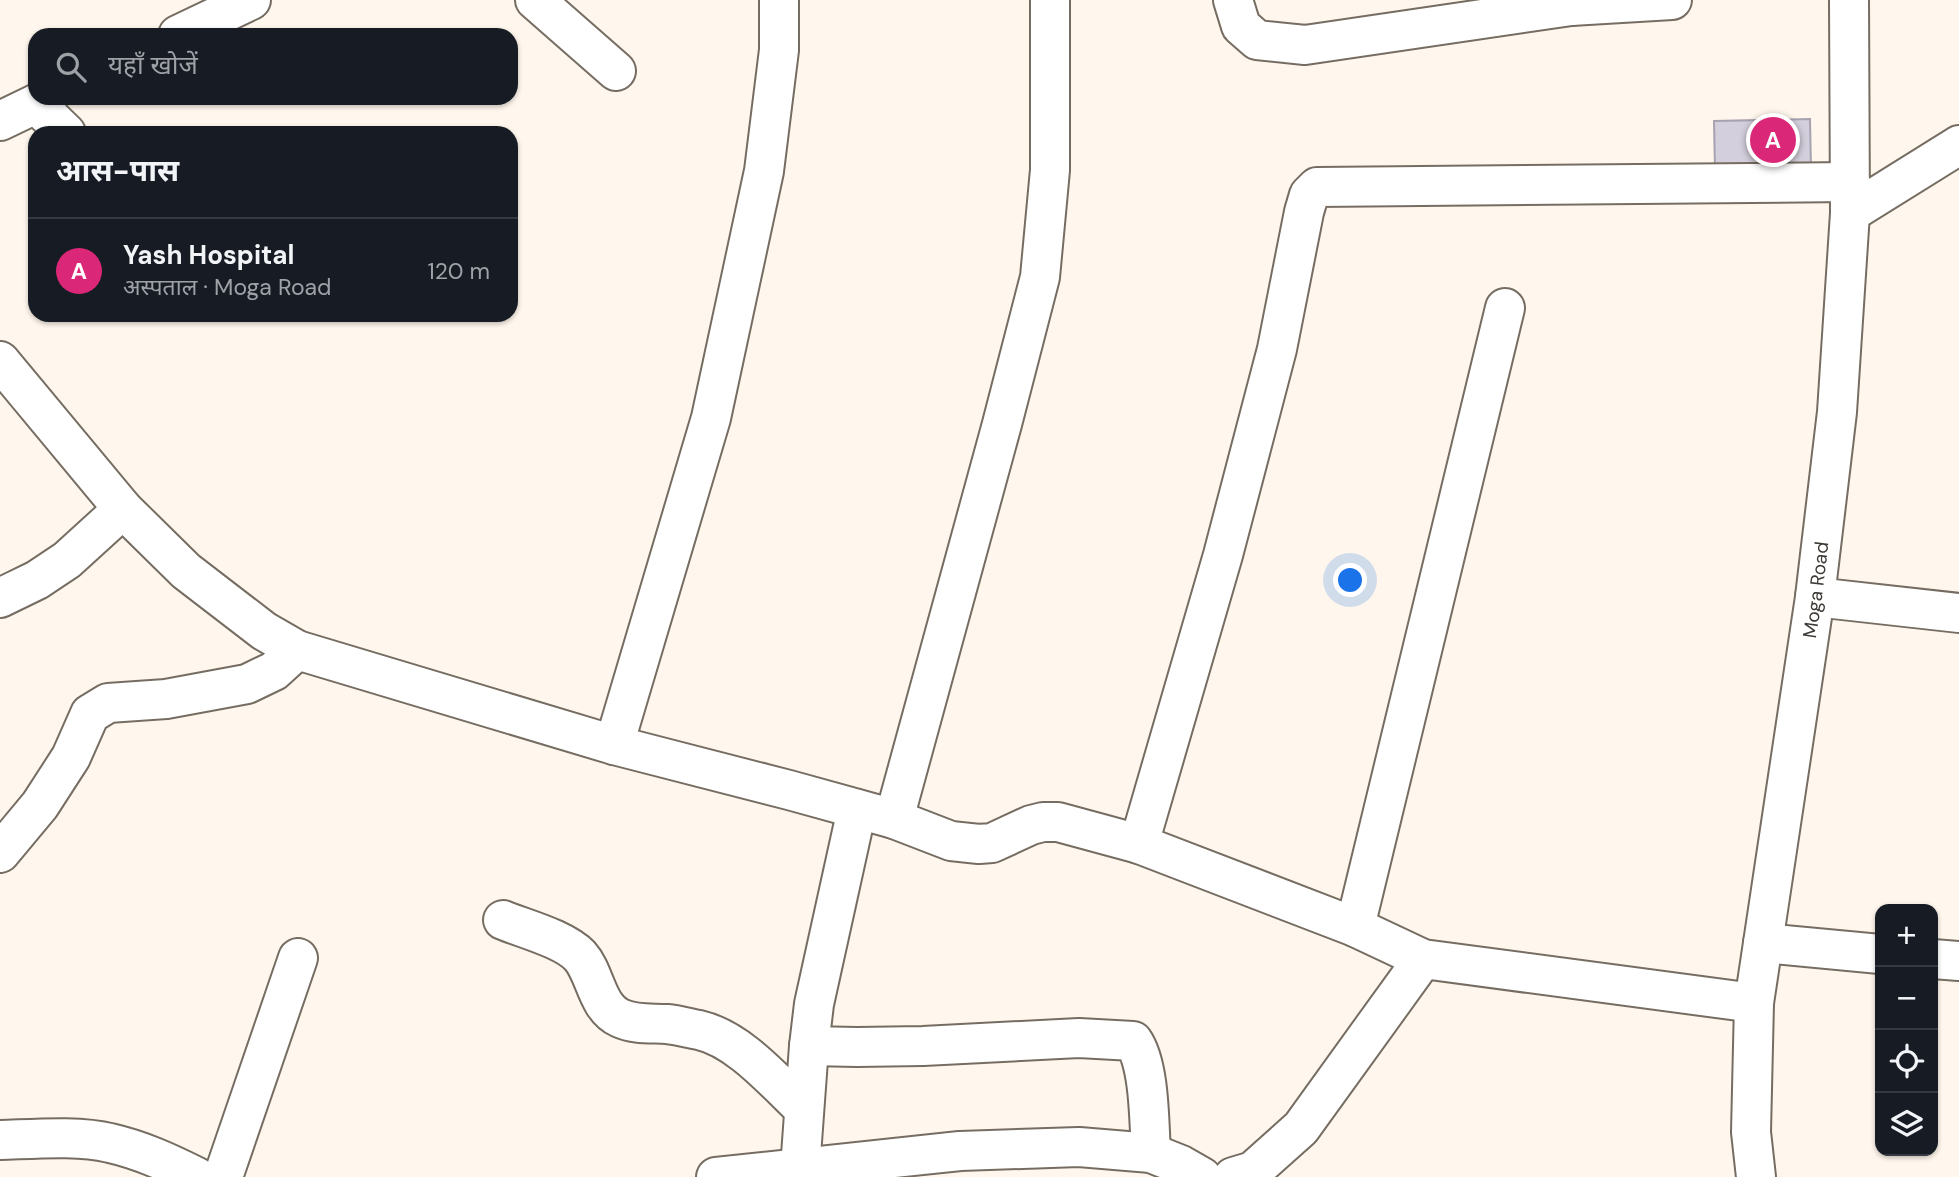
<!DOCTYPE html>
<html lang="hi">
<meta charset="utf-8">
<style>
:root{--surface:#171b24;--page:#242831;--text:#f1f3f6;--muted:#9ea1a6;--line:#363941;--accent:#db2777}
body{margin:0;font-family:"DM Sans","Noto Sans Devanagari",sans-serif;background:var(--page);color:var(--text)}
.controls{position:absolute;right:21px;bottom:21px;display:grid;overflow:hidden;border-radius:14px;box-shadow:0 2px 5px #0004}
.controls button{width:63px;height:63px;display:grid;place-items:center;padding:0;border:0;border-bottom:2px solid var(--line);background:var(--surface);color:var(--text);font:35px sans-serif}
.you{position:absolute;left:1351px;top:581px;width:24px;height:24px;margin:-18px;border:5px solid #fff;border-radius:50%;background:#1a73e8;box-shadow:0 0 0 10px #1a73e833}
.badge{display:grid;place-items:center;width:46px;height:46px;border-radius:50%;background:var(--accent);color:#fff;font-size:23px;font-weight:700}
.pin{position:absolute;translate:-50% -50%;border:4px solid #fff;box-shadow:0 2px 7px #0006}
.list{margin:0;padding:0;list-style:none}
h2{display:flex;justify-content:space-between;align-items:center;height:91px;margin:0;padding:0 28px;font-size:30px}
h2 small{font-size:23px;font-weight:400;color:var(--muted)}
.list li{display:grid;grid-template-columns:46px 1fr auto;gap:21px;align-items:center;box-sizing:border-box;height:105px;padding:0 28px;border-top:2px solid var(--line)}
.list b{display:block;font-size:26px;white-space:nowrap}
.list p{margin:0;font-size:23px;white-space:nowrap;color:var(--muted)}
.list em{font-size:23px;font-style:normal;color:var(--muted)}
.icon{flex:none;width:38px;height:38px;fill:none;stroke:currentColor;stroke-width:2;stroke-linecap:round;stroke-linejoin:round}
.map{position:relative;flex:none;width:1959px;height:1177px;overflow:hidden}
.search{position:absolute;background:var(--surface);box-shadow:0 2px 5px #0004;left:28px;top:28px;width:490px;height:77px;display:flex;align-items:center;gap:18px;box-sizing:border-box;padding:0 24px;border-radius:21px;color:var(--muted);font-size:26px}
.panel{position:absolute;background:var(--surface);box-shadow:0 2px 5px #0004;left:28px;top:126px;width:490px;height:196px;border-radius:21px}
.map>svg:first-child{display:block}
.building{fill:#d4cfdc;stroke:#a7a2af;stroke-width:2}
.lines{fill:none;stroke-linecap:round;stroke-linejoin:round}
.minor-casing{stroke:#766d62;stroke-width:42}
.minor{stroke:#fff;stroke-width:38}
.labels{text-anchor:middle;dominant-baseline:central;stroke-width:5;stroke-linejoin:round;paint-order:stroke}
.street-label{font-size:19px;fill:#3d3935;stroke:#fff7ed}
</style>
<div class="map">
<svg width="1959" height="1177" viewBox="0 0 1959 1177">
<rect width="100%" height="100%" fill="#fff7ed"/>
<!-- building -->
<path class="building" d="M 1810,119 L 1811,169 L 1715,171 L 1714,121 Z"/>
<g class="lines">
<!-- minor casing -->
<g class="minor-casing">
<g id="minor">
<path d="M 535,0 L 616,71"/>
<path d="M 1050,0 L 1050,170 L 1040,277 L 1002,424 L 894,819 L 951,841 L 979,844 L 992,843 L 1031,825 L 1043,822 L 1058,822 L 1139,844 L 1355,927 L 1423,959 L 1754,1003"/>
<path d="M 1233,0 L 1241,26 L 1257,40 L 1305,45 L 1571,6 L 1571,0"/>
<path d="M 1571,6 L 1672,0"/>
<path d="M 178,35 L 251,0"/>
<path d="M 36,104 L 66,133"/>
<path d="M 0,121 L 48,98"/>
<path d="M 1850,213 L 1959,145"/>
<path d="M 0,361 L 123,509 L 186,571 L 264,631 L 297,650 L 614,745 L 789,790 L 894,819"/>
<path d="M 1815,597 L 1959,613"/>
<path d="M 0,598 L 37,580 L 67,560 L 123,509"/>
<path d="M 614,745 L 711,418 L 764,171 L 779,50 L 779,0"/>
<path d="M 857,809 L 814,1004 L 809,1046 L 857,1047 L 923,1046 L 1079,1038 L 1133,1041 C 1150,1065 1149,1123 1151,1153"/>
<path d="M 1139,844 L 1223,555 L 1277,349 L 1304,212 L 1309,195 L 1317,187 L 1850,182"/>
<path d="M 0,853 L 40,805 L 71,757 L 90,714 L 108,703 L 166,699 L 247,684 L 274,671 L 297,650"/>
<path d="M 503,920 C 525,929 564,939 580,956 C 596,974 596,1007 620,1018 C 635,1025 651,1023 667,1024 C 677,1025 688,1028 699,1030 C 739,1039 774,1081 804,1109"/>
<path d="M 1355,927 L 1505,308"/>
<path d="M 1763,943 L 1880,954"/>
<path d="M 1933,959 L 1959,961"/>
<path d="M 0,1140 C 33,1139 79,1135 110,1143 C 141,1150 169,1163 197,1177"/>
<path d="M 800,1169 L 809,1046"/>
<path d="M 223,1177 L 298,958"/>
<path d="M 716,1177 L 960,1151 L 1079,1147 L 1151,1153 L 1181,1165 L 1202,1177"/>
<path d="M 1233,1177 L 1253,1171 L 1301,1128 L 1423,959"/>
<path id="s1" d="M 1756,1177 L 1751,1132 L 1754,1003 L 1815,597 L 1837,412 L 1850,213 L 1849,0"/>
</g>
</g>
<!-- minor -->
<use href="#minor" class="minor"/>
</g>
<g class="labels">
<!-- street labels -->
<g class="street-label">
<text stroke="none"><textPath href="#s1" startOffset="592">Moga Road</textPath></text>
</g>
</g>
</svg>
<div class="controls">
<button>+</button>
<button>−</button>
<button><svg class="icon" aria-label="locate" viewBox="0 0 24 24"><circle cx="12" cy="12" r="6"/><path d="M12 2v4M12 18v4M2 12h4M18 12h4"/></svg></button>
<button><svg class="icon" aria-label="layers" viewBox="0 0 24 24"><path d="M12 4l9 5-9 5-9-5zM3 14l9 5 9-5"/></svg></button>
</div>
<div class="you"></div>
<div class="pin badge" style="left:1773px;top:140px">A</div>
<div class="search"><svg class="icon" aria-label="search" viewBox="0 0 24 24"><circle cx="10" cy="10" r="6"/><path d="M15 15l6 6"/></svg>यहाँ खोजें</div>
<section class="panel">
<h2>आस-पास<small></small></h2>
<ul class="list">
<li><span class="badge">A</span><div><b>Yash Hospital</b><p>अस्पताल · Moga Road</p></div><em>120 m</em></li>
</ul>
</section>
</div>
